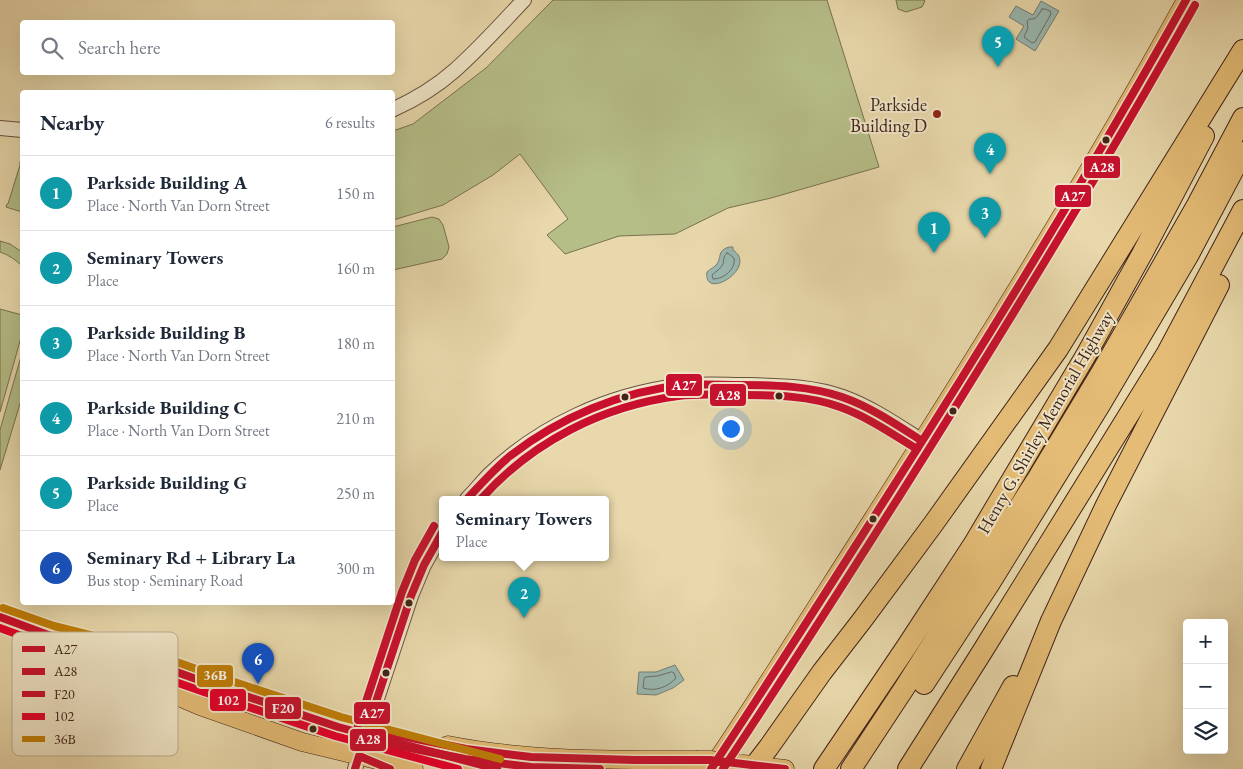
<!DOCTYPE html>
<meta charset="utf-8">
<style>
:root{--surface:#fff;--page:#f2f2f3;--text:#1f2937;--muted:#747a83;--line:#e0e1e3;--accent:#b45309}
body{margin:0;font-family:"EB Garamond",serif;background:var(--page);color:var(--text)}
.controls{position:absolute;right:15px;bottom:15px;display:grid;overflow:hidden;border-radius:5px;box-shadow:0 5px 20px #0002}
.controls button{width:45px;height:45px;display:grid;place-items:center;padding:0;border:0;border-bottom:1px solid var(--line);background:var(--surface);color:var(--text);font:25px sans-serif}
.you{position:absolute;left:730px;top:428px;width:18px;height:18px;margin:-12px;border:4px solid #fff;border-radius:50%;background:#1a73e8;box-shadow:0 0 0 8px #1a73e833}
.badge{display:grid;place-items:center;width:32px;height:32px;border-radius:50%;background:var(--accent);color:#fff;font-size:16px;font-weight:700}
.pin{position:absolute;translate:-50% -41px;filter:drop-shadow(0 1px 2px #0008)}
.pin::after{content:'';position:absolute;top:26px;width:18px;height:15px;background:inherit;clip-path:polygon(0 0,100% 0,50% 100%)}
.popup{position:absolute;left:439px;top:496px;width:170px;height:65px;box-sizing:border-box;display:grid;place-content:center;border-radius:5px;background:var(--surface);filter:drop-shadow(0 1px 4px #0005);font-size:16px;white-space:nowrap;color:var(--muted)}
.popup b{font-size:19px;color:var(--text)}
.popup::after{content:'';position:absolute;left:50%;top:100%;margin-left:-10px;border:10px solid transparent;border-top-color:var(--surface)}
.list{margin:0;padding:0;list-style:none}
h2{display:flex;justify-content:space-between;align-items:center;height:65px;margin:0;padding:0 20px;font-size:21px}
h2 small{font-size:16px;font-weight:400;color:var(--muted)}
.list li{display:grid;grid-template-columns:32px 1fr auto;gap:15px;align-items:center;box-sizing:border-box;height:75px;padding:0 20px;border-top:1px solid var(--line)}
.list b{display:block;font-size:19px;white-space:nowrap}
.list p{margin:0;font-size:16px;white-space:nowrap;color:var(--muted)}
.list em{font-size:16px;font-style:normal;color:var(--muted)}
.icon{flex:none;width:28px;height:28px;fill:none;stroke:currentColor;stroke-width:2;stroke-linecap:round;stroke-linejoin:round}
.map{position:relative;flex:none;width:1243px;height:769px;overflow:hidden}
.search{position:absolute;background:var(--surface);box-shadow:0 5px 20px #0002;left:20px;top:20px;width:375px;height:55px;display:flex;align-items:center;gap:12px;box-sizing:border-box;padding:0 18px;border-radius:5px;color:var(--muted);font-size:19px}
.panel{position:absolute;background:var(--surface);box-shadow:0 5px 20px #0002;left:20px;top:90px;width:375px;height:515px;border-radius:5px}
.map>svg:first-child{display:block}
.green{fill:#b6be88;stroke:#7a7151}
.water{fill:#99b8b1;stroke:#757d75}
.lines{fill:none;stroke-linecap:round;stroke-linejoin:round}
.shore{stroke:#6c6e66;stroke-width:1}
.minor-casing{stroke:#69513e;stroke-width:16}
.major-casing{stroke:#3f241a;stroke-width:19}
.highway-casing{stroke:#3f241a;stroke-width:22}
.minor{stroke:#f0e6c8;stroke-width:14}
.major{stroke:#e4bc76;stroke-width:18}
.highway{stroke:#e4bc76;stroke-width:20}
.major-bridge-casing{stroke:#3f241a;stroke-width:19;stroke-linecap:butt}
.major-bridge{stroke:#e4bc76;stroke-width:18}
.bus-1-casing{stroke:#f0e6c8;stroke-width:11}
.bus-2-casing{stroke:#f0e6c8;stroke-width:11}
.bus-3-casing{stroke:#f0e6c8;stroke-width:11}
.bus-4-casing{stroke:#f0e6c8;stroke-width:11}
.bus-5-casing{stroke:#f0e6c8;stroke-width:11}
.bus-1{stroke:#c8102e;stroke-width:8}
.bus-2{stroke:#c8102e;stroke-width:8}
.bus-3{stroke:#c8102e;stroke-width:8}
.bus-4{stroke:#e4002b;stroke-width:8}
.bus-5{stroke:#c07f08;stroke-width:8}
.poi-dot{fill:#8f2418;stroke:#f0e6c8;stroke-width:2}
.bus-dot{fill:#3f241a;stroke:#f0e6c8;stroke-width:2}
.labels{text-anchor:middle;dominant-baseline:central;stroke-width:4;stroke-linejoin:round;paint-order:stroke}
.poi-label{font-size:18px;fill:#3f241a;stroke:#f0e6c8;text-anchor:end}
.street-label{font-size:18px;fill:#3f241a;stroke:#f0e6c8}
.key{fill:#f0e6c8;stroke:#bbac94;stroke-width:1}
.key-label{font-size:14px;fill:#3f241a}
.line-badge{stroke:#f0e6c8;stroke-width:2}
.badge-label{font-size:14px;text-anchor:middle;font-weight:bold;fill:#fff}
</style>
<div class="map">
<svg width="1243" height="769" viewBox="0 0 1243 769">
<rect width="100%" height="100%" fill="#e8d8ab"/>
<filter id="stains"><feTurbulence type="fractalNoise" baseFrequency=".004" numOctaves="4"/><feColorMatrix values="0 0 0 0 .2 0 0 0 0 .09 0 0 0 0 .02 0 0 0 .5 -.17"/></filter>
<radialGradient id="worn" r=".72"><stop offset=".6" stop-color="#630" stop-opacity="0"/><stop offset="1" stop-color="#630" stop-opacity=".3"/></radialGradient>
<!-- green -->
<path class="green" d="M 553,0 L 827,0 L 879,167 L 771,198 L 728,208 L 675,234 L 619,236 L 565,254 L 547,235 L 568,219 L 520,154 L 493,175 L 443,205 L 393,220 L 393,131 L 413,124 L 486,68 Z
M 896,0 L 924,0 L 925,1 L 922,7 L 906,12 L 898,9 Z
M 20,161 L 22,162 L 22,212 L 6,207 L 7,204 L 8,204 L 20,165 Z
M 432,217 L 439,219 L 443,225 L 449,247 L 447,254 L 442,259 L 393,270 L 393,227 Z
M 0,241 L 10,244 L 22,252 L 22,266 C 16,260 9,255 0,252 Z
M 0,309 L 22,315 L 22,334 L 0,412 Z
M 22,353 L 22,397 L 0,470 L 0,430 Z"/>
<!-- water -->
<path class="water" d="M 1041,1 L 1059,11 L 1035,51 L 1016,39 L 1024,26 L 1009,17 L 1016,6 L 1033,15 Z
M 729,247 L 733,247 L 733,250 C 759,267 703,302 707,272 C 710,269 715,267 717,264 C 722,256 717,251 729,247 Z
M 675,665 L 684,680 L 673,688 L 656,695 L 637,694 L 639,672 L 656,672 Z"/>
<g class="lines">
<!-- shore -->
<path class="shore" d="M 1042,9 L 1045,9 L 1050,11 L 1051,14 L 1035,42 L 1032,43 L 1024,37 L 1028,28 L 1027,21 L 1029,19 C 1037,20 1038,15 1042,9 Z
M 727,253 L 729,254 L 734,258 C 736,269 724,279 713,279 L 712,275 C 716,271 721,269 723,264 C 724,259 723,257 727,253 Z
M 672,672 L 674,673 L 676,678 C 668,687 655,692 643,688 L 644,679 L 645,677 L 657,676 Z"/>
<!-- minor casing -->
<g class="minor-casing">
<path id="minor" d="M 392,110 C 414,100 436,87 454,71 C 479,49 501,24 524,0
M 0,128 L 22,130
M 467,499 C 475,491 482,482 490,474 C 540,426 608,395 677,386 C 700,383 725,385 749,385 C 781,386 812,386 843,397 C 871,407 897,425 922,441
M 367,729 L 411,596 L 424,565 L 443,531
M 355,769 L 359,756"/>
</g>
<!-- major casing -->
<g class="major-casing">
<path id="major" d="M 0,617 L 51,636 L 121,672 L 200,706 L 302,742 L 414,769
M 51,636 L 127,654 L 207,683 L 338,727 L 497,769
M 448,745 C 529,761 613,760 696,760
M 743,764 L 785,769
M 711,769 C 767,686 820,601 874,517 C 982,347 1089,177 1186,0"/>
</g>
<!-- highway casing -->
<g class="highway-casing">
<path id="highway" d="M 924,684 L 990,583 L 1100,405 L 1188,256 L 1243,152
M 752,769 L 769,747 L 822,672 L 863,619 L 934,523 L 1058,349 L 1243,50
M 824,769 L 907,646 L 973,545 L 1086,355 L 1142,254 L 1204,136
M 851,769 L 905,687 L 1039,476 L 1101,373 L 1197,205 L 1243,118
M 908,769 L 982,652 L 1167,353 L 1243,210
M 967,769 L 1013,686
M 991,769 L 1051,621 L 1106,505 L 1219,285"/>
</g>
<!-- minor -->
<use href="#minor" class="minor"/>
<!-- major -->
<use href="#major" class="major"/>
<!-- highway -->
<use href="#highway" class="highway"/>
<!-- major-bridge casing -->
<g class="major-bridge-casing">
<path id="major-bridge" d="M 696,760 L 710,760 L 739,764"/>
</g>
<!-- major-bridge -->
<use href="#major-bridge" class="major-bridge"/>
<!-- bus-1 casing -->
<g class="bus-1-casing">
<path id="bus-1" d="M 467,499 C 481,484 494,469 510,456 C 559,418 621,391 684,385 C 703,384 722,385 741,385 C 775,385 810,386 842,397 C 871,407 897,425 922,441
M 443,531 L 424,565 L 411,596 L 367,729 L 466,749 L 531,757 L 635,760 L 710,760 L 785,769
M 355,769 L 359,756 L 390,769
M 711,769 C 773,676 833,581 893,487 C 995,327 1094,165 1186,0"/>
</g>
<!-- bus-2 casing -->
<g class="bus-2-casing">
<path id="bus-2" d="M 481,499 C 532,442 602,406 678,396 C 700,393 721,395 743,395 C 775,395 810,396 840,407 C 868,417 892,434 917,449
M 434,526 L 415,560 L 402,592 L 358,726 C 356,732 359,737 365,739 L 465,759 L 531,767 L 600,769
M 723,769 C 784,678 843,585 902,492 C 1003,332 1102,171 1195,5"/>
</g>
<!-- bus-3 casing -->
<g class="bus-3-casing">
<path id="bus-3" d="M 0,617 L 51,636 L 127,654 L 207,683 L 338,727 L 497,769"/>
</g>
<!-- bus-4 casing -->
<g class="bus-4-casing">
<path id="bus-4" d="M 0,628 L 49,646 L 124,664 L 204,692 L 335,736 L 458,769"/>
</g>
<!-- bus-5 casing -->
<g class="bus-5-casing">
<path id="bus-5" d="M 3,608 L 54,626 L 130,645 L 210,674 L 341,717 L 500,759"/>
</g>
<!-- bus-1 -->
<use href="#bus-1" class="bus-1"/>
<!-- bus-2 -->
<use href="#bus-2" class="bus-2"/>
<!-- bus-3 -->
<use href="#bus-3" class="bus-3"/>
<!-- bus-4 -->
<use href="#bus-4" class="bus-4"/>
<!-- bus-5 -->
<use href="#bus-5" class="bus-5"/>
</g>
<!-- markers -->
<circle class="poi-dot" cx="937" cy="114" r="5"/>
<g class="bus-dot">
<circle cx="1106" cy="140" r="4.5"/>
<circle cx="779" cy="396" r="4.5"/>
<circle cx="625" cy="397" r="4.5"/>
<circle cx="953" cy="411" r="4.5"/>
<circle cx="873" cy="519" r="4.5"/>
<circle cx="409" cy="603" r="4.5"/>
<circle cx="386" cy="673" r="4.5"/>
<circle cx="313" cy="729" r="4.5"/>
</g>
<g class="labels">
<!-- poi labels -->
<g class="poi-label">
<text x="927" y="104">Parkside<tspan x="927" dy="21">Building D</tspan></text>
</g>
<!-- street labels -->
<g class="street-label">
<text transform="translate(1045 422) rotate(-60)">Henry G. Shirley Memorial Highway</text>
</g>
</g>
<!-- legend -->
<rect x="12" y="632" width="166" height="124" rx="8" class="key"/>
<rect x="22" y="646" width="23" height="6" fill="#c8102e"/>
<rect x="22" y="668" width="23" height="7" fill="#c8102e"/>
<rect x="22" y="691" width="23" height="6" fill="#c8102e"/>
<rect x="22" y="713" width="23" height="7" fill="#e4002b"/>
<rect x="22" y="736" width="23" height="6" fill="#c07f08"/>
<g class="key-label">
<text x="54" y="654">A27</text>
<text x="54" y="676">A28</text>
<text x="54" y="699">F20</text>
<text x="54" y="721">102</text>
<text x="54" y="744">36B</text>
</g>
<g class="line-badge">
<rect x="1083" y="155" width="38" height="24" rx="5" fill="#c8102e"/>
<rect x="1054" y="184" width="38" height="24" rx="5" fill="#c8102e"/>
<rect x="665" y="373" width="38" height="24" rx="5" fill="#c8102e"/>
<rect x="709" y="383" width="38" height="24" rx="5" fill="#c8102e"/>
<rect x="196" y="664" width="38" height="24" rx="5" fill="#c07f08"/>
<rect x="209" y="688" width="38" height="24" rx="5" fill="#e4002b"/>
<rect x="264" y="696" width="38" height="24" rx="5" fill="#c8102e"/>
<rect x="353" y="701" width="38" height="24" rx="5" fill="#c8102e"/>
<rect x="349" y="728" width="38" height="24" rx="5" fill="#c8102e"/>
</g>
<g class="badge-label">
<text x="1102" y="172">A28</text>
<text x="1073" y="201">A27</text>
<text x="684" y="390">A27</text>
<text x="728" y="400">A28</text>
<text x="215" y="680">36B</text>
<text x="228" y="705">102</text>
<text x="283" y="713">F20</text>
<text x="372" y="718">A27</text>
<text x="368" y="744">A28</text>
</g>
<rect width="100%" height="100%" filter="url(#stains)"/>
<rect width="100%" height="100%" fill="url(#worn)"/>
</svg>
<div class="controls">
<button>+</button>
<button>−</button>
<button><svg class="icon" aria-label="layers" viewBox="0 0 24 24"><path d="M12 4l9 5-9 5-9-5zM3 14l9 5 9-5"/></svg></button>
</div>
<div class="you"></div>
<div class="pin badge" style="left:934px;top:253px;background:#0f9aa8">1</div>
<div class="pin badge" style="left:524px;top:618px;background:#0f9aa8">2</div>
<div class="popup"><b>Seminary Towers</b>Place</div>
<div class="pin badge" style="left:985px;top:238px;background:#0f9aa8">3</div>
<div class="pin badge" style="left:990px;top:174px;background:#0f9aa8">4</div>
<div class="pin badge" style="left:998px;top:67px;background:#0f9aa8">5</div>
<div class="pin badge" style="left:258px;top:684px;background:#1a4fb4">6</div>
<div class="search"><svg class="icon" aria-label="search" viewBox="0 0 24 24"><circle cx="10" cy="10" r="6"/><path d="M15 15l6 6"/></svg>Search here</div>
<section class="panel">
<h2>Nearby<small>6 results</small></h2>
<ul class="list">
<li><span class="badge" style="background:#0f9aa8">1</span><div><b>Parkside Building A</b><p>Place · North Van Dorn Street</p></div><em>150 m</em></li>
<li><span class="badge" style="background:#0f9aa8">2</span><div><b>Seminary Towers</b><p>Place</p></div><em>160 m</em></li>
<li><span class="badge" style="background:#0f9aa8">3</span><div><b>Parkside Building B</b><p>Place · North Van Dorn Street</p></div><em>180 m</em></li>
<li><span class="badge" style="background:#0f9aa8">4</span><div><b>Parkside Building C</b><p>Place · North Van Dorn Street</p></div><em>210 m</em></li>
<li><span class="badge" style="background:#0f9aa8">5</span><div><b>Parkside Building G</b><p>Place</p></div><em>250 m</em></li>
<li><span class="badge" style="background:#1a4fb4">6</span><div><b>Seminary Rd + Library La</b><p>Bus stop · Seminary Road</p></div><em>300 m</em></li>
</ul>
</section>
</div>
